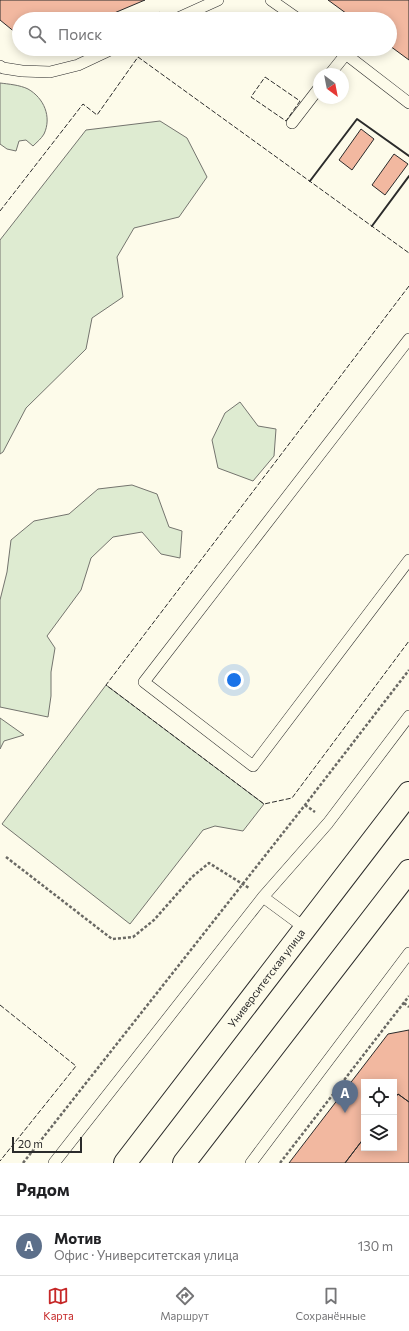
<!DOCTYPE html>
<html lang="ru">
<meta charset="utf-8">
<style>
:root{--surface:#fff;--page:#f2f2f2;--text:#202124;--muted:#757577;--line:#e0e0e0;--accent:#c62828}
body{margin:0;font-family:Commissioner,sans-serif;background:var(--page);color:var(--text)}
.controls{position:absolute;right:12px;bottom:12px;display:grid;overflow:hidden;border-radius:0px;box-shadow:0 2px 10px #0003}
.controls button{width:36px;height:36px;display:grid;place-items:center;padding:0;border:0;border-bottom:1px solid var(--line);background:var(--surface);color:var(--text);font:20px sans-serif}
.compass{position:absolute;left:313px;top:68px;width:36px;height:36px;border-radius:50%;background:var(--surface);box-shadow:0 2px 10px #0003;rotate:148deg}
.scale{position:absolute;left:12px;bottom:10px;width:70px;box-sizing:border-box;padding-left:4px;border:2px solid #2b2b2b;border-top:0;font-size:11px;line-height:14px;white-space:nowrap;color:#2b2b2b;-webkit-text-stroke:3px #fdfbea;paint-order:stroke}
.you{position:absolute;left:234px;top:680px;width:14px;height:14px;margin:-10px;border:3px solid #fff;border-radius:50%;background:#1a73e8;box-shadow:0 0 0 6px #1a73e833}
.badge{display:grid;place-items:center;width:26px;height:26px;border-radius:50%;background:var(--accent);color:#fff;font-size:13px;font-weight:700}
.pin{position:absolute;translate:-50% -33px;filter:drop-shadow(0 1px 2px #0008)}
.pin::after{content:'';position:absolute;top:21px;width:14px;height:12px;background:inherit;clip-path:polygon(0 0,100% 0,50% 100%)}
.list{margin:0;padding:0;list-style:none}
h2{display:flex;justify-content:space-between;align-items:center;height:52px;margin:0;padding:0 16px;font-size:17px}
h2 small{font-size:13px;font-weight:400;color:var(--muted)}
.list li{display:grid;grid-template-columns:26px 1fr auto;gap:12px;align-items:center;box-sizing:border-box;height:60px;padding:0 16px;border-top:1px solid var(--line)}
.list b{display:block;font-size:15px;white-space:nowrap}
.list p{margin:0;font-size:13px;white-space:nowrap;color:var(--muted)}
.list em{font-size:13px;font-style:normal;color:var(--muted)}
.icon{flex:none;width:22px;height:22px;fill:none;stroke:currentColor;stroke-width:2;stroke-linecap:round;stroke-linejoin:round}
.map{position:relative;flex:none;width:409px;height:1163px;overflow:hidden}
.search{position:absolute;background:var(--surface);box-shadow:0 2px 10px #0003;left:12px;right:12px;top:12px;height:44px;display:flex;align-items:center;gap:10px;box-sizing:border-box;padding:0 14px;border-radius:22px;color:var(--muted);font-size:15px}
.sheet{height:112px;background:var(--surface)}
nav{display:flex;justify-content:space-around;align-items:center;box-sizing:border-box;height:56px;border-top:1px solid var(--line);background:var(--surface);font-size:11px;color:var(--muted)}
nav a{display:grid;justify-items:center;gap:2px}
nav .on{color:var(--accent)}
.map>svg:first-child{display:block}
.green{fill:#deebd1;stroke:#74746e}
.building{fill:#f2b8a0;stroke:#2b2b2b}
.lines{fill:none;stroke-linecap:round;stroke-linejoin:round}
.lane-casing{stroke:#2b2b2b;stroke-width:12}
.secondary-casing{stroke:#2b2b2b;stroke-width:24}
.path{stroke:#6a6964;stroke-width:2.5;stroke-dasharray:3 2;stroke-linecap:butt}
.lane{stroke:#fdfbea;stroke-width:11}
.secondary{stroke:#fdfbea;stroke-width:22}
.fence{stroke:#2b2b2b;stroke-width:1;stroke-dasharray:5 2;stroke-linecap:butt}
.wall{stroke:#2b2b2b;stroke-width:2}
.labels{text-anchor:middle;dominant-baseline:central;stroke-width:3;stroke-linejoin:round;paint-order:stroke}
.street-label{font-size:11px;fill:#2b2b2b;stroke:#fdfbea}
</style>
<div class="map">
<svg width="409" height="1163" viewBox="0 0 409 1163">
<rect width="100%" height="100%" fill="#fdfbea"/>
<!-- green -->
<path class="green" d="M 0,83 C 8,84 20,85 28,89 C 44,98 52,117 44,134 C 41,139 37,142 33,146 L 26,140 L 19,141 L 16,151 L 7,149 L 0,144 Z
M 160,121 L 187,138 L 207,177 L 179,217 L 134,228 L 117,257 L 123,297 L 92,318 L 86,349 L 26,408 L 3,452 L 0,454 L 0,240 L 86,130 Z
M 240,402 L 258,426 L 276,429 L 274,456 L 253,481 L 218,468 L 212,440 L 225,413 Z
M 132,485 L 157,494 L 169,527 L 182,531 L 180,558 L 161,554 L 142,532 L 113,537 L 91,558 L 81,590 L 47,636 L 55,648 L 51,672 L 51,696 L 48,717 L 0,707 L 0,600 L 7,572 L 11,540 L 34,521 L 69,514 L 98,489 Z
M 106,685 L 264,804 L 243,831 L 215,826 L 203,830 L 130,924 L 2,824 Z
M 0,718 L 24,735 L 4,741 L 0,749 Z"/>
<!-- building -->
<path class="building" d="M 0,0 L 145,0 L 100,19 L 19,19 L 19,34 L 16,33 L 0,20 Z
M 328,0 L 409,0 L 409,60 L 390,46 L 390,19 L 354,19 Z
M 361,129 L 374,139 L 352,170 L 339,160 Z
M 394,154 L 408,164 L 385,195 L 372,185 Z
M 409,1030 L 409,1102 L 398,1094 L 394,1099 L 394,1082 L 364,1082 L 364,1138 L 345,1163 L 289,1163 L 388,1034 Z
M 398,1094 L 409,1102 L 409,1163 L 345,1163 L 364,1138 L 364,1148 L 394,1148 L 394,1099 Z"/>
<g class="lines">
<!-- lane casing -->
<g class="lane-casing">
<path id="lane" d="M 271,0 L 298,19
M 176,19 L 218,0
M 339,49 L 409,103
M 0,66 L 3,68 L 22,71 L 50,72 L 78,65 L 112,49
M 330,74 L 346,54
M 292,123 L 319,88
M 409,339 L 144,682 L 253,766 L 409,560
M 263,897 L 305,928
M 54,1163 L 263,897 L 328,823 L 409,716
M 251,1163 L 409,953"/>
</g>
<!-- secondary casing -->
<g class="secondary-casing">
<path id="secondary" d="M 125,1163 L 409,793
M 184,1163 L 409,871"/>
</g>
<!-- path -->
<path class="path" d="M 145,19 L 160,13
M 305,805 L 315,812
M 6,857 L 112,939 L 133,937 L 154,920 L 192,877 L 209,863 L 249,888
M 404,1003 L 409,1007
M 23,1163 L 305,805 L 409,670
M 280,1163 L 409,996"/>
<!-- lane -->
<use href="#lane" class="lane"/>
<!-- secondary -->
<use href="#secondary" class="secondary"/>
<!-- fence -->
<path class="fence" d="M 265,77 L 300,101 L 286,121 L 251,97 Z
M 0,211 L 83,104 L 97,115 L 138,57 L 409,253
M 409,286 L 106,685 L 264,804 L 292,798 L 409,641
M 0,1005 L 76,1066 L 0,1161"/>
<!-- wall -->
<path class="wall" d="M 310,181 L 357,119 L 409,156
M 372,226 L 409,176"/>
</g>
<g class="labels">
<!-- street labels -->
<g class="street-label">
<text transform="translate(266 978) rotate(-53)">Университетская улица</text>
</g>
</g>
</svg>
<div class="controls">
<button><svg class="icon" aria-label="locate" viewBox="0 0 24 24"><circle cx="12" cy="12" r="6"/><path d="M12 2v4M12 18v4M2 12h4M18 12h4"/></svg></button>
<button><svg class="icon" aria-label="layers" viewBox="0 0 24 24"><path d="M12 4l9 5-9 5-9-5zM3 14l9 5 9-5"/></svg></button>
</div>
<svg class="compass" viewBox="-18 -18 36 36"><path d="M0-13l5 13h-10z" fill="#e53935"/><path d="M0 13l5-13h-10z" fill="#757577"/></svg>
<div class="scale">20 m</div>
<div class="you"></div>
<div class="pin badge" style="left:345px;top:1113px;background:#5c6f8a">A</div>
<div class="search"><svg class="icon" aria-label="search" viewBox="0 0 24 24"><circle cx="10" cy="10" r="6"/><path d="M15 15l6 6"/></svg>Поиск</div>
</div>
<section class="sheet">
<h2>Рядом<small></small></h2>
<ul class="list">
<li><span class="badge" style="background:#5c6f8a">A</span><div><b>Мотив</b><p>Офис · Университетская улица</p></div><em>130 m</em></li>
</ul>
</section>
<nav>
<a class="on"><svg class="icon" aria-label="map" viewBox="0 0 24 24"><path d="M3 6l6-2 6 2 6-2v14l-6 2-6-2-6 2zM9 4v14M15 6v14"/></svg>Карта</a>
<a><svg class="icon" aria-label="directions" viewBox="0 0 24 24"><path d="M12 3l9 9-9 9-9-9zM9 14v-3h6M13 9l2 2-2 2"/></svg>Маршрут</a>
<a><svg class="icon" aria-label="saved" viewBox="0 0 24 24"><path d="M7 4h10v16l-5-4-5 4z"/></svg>Сохранённые</a>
</nav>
